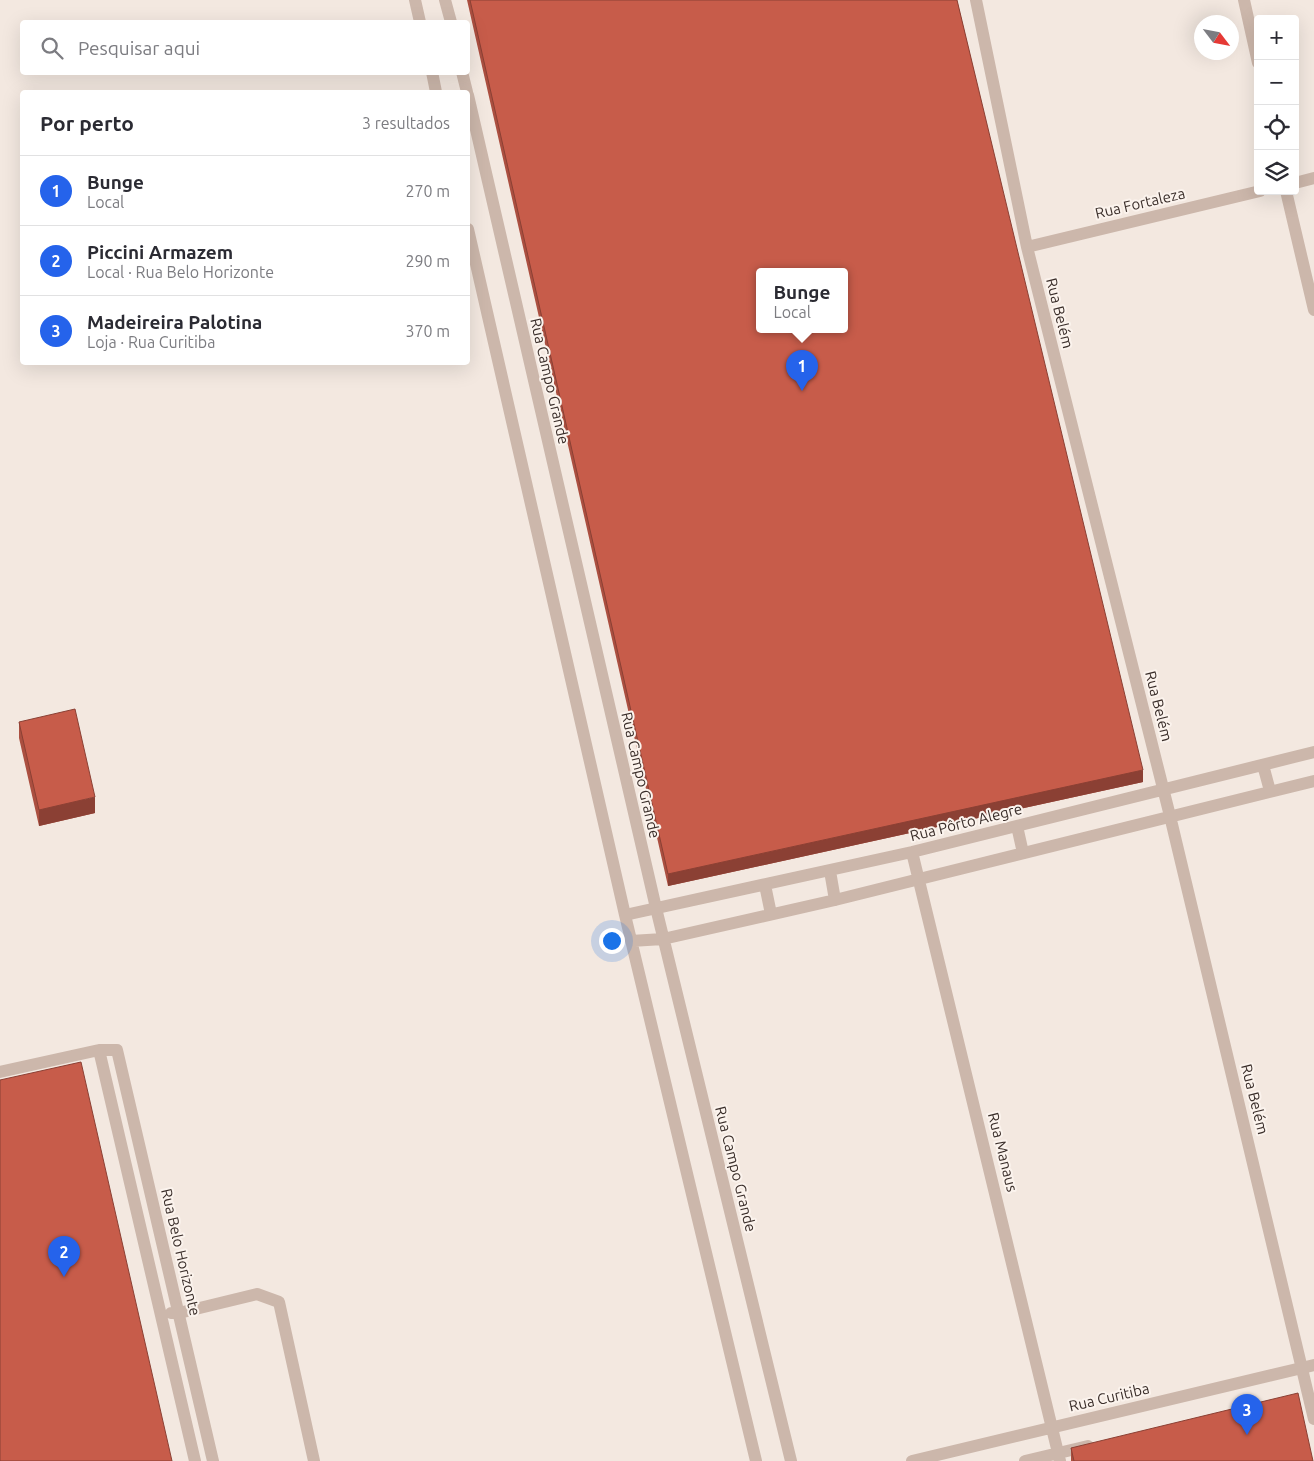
<!DOCTYPE html>
<html lang="pt">
<meta charset="utf-8">
<style>
:root{--surface:#fff;--page:#f7f7f7;--text:#2b2b33;--muted:#7c7c81;--line:#e1e1e2;--accent:#2563eb}
body{margin:0;font-family:Ubuntu,sans-serif;background:var(--page);color:var(--text)}
.controls{position:absolute;right:15px;top:15px;display:grid;overflow:hidden;border-radius:5px;box-shadow:0 5px 20px #0002}
.controls button{width:45px;height:45px;display:grid;place-items:center;padding:0;border:0;border-bottom:1px solid var(--line);background:var(--surface);color:var(--text);font:25px sans-serif}
.compass{position:absolute;left:1194px;top:15px;width:45px;height:45px;border-radius:50%;background:var(--surface);box-shadow:0 5px 20px #0002;rotate:122deg}
.you{position:absolute;left:611px;top:940px;width:18px;height:18px;margin:-12px;border:4px solid #fff;border-radius:50%;background:#1a73e8;box-shadow:0 0 0 8px #1a73e833}
.badge{display:grid;place-items:center;width:32px;height:32px;border-radius:50%;background:var(--accent);color:#fff;font-size:16px;font-weight:700}
.pin{position:absolute;translate:-50% -41px;filter:drop-shadow(0 1px 2px #0008)}
.pin::after{content:'';position:absolute;top:26px;width:18px;height:15px;background:inherit;clip-path:polygon(0 0,100% 0,50% 100%)}
.popup{position:absolute;left:756px;top:268px;width:92px;height:65px;box-sizing:border-box;display:grid;place-content:center;border-radius:5px;background:var(--surface);filter:drop-shadow(0 1px 4px #0005);font-size:16px;white-space:nowrap;color:var(--muted)}
.popup b{font-size:19px;color:var(--text)}
.popup::after{content:'';position:absolute;left:50%;top:100%;margin-left:-10px;border:10px solid transparent;border-top-color:var(--surface)}
.list{margin:0;padding:0;list-style:none}
h2{display:flex;justify-content:space-between;align-items:center;height:65px;margin:0;padding:0 20px;font-size:21px}
h2 small{font-size:16px;font-weight:400;color:var(--muted)}
.list li{display:grid;grid-template-columns:32px 1fr auto;gap:15px;align-items:center;box-sizing:border-box;height:70px;padding:0 20px;border-top:1px solid var(--line)}
.list b{display:block;font-size:19px;white-space:nowrap}
.list p{margin:0;font-size:16px;white-space:nowrap;color:var(--muted)}
.list em{font-size:16px;font-style:normal;color:var(--muted)}
.icon{flex:none;width:28px;height:28px;fill:none;stroke:currentColor;stroke-width:2;stroke-linecap:round;stroke-linejoin:round}
.map{position:relative;flex:none;width:1314px;height:1461px;overflow:hidden}
.search{position:absolute;background:var(--surface);box-shadow:0 5px 20px #0002;left:20px;top:20px;width:450px;height:55px;display:flex;align-items:center;gap:12px;box-sizing:border-box;padding:0 18px;border-radius:5px;color:var(--muted);font-size:19px}
.panel{position:absolute;background:var(--surface);box-shadow:0 5px 20px #0002;left:20px;top:90px;width:450px;height:275px;border-radius:5px}
.map>svg:first-child{display:block}
.lines{fill:none;stroke-linecap:round;stroke-linejoin:round}
.minor{stroke:#ccb7ab;stroke-width:12}
.wall{fill:#ab4f40}
.shaded-wall{fill:#8b4034}
.building{fill:#c75c4a;stroke:#8b4034;fill-rule:evenodd}
.labels{text-anchor:middle;dominant-baseline:central;stroke-width:4;stroke-linejoin:round;paint-order:stroke}
.street-label{font-size:15px;fill:#3a2e2a;stroke:#fbf3ed}
</style>
<div class="map">
<svg width="1314" height="1461" viewBox="0 0 1314 1461">
<rect width="100%" height="100%" fill="#f3e8e0"/>
<g class="lines">
<!-- minor -->
<path class="minor" d="M 415,0 L 420,22
M 445,0 L 451,22
M 976,0 L 1027,247 L 1170,816 L 1314,1419
M 1244,0 L 1258,63
M 432,72 L 436,92
M 462,72 L 467,92
M 468,95 L 656,908 L 791,1461
M 1295,183 L 1314,178
M 1286,191 L 1314,310
M 468,229 L 625,915 L 756,1461
M 1027,247 L 1260,191
M 1263,765 L 1270,791
M 1017,826 L 1023,853
M 912,852 L 1060,1461
M 830,871 L 835,900
M 765,885 L 771,914
M 625,915 L 912,852 L 1314,752
M 631,941 L 663,939 L 835,900 L 1314,781
M 99,1050 L 195,1461
M 0,1072 L 99,1050 L 117,1050 L 213,1461
M 171,1313 L 179,1313 L 257,1294 L 279,1302 L 314,1461
M 912,1461 L 1314,1365
M 1025,1461 L 1088,1446"/>
</g>
<!-- wall -->
<path class="wall" d="M 467,0 L 957,0 L 1143,782 L 668,886 Z
M 19,722 L 95,813 L 39,826 L 19,738 Z
M 1071,1448 L 1313,1461 L 1071,1461 Z"/>
<!-- shaded-wall -->
<path class="shaded-wall" d="M 1143,770 L 1143,782 L 668,886 L 668,874 Z
M 95,797 L 95,813 L 39,826 L 39,810 Z"/>
<!-- building -->
<path class="building" d="M 470,0 L 957,0 L 1143,770 L 668,874 ZM 760,272 L 844,272 L 844,330 L 760,330 Z
M 75,709 L 95,797 L 39,810 L 19,722 Z
M 81,1062 L 172,1461 L 0,1461 L 0,1080 Z
M 1298,1393 L 1313,1461 L 1074,1461 L 1071,1448 Z"/>
<g class="labels">
<!-- street labels -->
<g class="street-label">
<text transform="translate(1140 203) rotate(-13)">Rua Fortaleza</text>
<text transform="translate(1060 313) rotate(76)">Rua Belém</text>
<text transform="translate(550 381) rotate(77)">Rua Campo Grande</text>
<text transform="translate(1159 706) rotate(76)">Rua Belém</text>
<text transform="translate(641 775) rotate(77)">Rua Campo Grande</text>
<text transform="translate(966 822) rotate(-14)">Rua Pôrto Alegre</text>
<text transform="translate(1255 1099) rotate(76)">Rua Belém</text>
<text transform="translate(1003 1152) rotate(76)">Rua Manaus</text>
<text transform="translate(736 1169) rotate(76)">Rua Campo Grande</text>
<text transform="translate(181 1252) rotate(77)">Rua Belo Horizonte</text>
<text transform="translate(1109 1397) rotate(-13)">Rua Curitiba</text>
</g>
</g>
</svg>
<div class="controls">
<button>+</button>
<button>−</button>
<button><svg class="icon" aria-label="locate" viewBox="0 0 24 24"><circle cx="12" cy="12" r="6"/><path d="M12 2v4M12 18v4M2 12h4M18 12h4"/></svg></button>
<button><svg class="icon" aria-label="layers" viewBox="0 0 24 24"><path d="M12 4l9 5-9 5-9-5zM3 14l9 5 9-5"/></svg></button>
</div>
<svg class="compass" viewBox="-18 -18 36 36"><path d="M0-13l5 13h-10z" fill="#e53935"/><path d="M0 13l5-13h-10z" fill="#7c7c81"/></svg>
<div class="you"></div>
<div class="pin badge" style="left:802px;top:391px">1</div>
<div class="popup"><b>Bunge</b>Local</div>
<div class="pin badge" style="left:64px;top:1277px">2</div>
<div class="pin badge" style="left:1247px;top:1435px">3</div>
<div class="search"><svg class="icon" aria-label="search" viewBox="0 0 24 24"><circle cx="10" cy="10" r="6"/><path d="M15 15l6 6"/></svg>Pesquisar aqui</div>
<section class="panel">
<h2>Por perto<small>3 resultados</small></h2>
<ul class="list">
<li><span class="badge">1</span><div><b>Bunge</b><p>Local</p></div><em>270 m</em></li>
<li><span class="badge">2</span><div><b>Piccini Armazem</b><p>Local · Rua Belo Horizonte</p></div><em>290 m</em></li>
<li><span class="badge">3</span><div><b>Madeireira Palotina</b><p>Loja · Rua Curitiba</p></div><em>370 m</em></li>
</ul>
</section>
</div>
